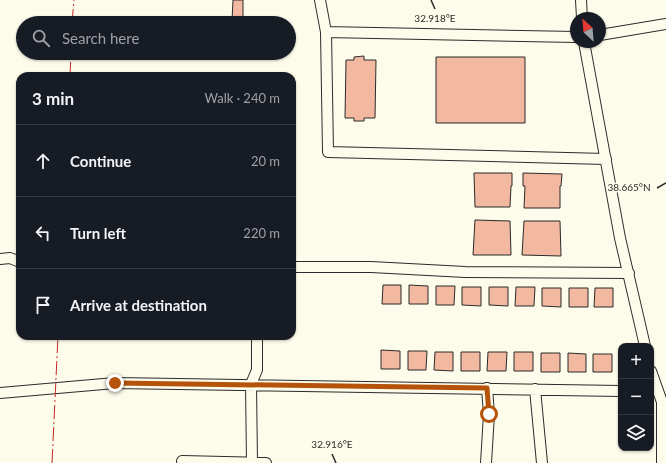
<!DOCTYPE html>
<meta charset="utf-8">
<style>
:root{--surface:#171b24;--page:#20242c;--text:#f1f3f6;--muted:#9ea1a6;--line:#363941}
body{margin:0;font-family:Lato,sans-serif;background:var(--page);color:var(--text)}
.controls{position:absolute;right:12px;bottom:12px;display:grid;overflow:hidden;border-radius:8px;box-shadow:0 1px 3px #0004}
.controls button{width:36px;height:36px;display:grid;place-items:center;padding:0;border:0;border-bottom:1px solid var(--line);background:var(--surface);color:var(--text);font:20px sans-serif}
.compass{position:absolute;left:570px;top:12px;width:36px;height:36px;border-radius:50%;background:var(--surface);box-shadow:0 1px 3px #0004;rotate:334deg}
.stop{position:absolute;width:12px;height:12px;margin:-9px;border:3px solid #b45309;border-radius:50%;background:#fff}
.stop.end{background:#b45309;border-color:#fff;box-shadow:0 1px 4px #0008}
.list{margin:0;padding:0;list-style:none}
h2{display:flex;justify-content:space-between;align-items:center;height:52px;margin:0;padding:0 16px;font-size:17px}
h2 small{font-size:13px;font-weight:400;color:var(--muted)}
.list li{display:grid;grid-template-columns:26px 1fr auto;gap:12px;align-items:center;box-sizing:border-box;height:72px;padding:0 16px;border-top:1px solid var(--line)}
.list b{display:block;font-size:15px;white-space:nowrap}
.list em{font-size:13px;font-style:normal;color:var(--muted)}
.icon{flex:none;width:22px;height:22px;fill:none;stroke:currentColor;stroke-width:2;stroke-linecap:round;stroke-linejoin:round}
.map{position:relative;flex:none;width:666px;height:463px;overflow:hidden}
.search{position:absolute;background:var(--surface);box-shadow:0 1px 3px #0004;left:16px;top:16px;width:280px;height:44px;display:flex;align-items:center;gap:10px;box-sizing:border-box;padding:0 14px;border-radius:22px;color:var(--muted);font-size:15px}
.panel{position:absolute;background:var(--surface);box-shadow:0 1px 3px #0004;left:16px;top:72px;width:280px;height:268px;border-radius:12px}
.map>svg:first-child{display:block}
.building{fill:#f2b8a0;stroke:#2b2b2b}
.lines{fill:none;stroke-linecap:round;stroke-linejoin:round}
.minor-casing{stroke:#2b2b2b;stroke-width:12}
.minor{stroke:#fdfbea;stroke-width:10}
.power{stroke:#c62828;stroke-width:1;stroke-dasharray:14 3 2 3;stroke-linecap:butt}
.route{stroke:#b45309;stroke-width:5}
.ticks{fill:none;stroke:#2b2b2b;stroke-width:1.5}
.ticks-label{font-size:10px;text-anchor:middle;fill:#2b2b2b;stroke:#fdfbea;stroke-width:3;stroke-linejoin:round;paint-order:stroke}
</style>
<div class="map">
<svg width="666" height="463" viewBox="0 0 666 463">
<rect width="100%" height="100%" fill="#fdfbea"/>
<!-- building -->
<path class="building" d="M 233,0 L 243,0 L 243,21 L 232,21 Z
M 364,56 L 364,60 L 376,60 L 375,118 L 364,118 L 364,121 L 354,121 L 354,118 L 345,118 L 346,60 L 354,60 L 354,57 Z
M 436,57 L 525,57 L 525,123 L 436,123 Z
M 474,173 L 512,173 L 512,186 L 511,186 L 510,207 L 475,207 Z
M 523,173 L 562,174 L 561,186 L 560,186 L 560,208 L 524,208 L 525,186 L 523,186 Z
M 475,220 L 510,221 L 511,255 L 473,255 Z
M 524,221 L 560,221 L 561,256 L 522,255 Z
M 383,285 L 401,285 L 401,304 L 382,304 Z
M 409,285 L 428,286 L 428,304 L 409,304 Z
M 436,286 L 455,286 L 454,305 L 436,305 Z
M 462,287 L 481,287 L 481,306 L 462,305 Z
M 489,287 L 508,287 L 508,306 L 489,305 Z
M 516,287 L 535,287 L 534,306 L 515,306 Z
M 542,288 L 561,288 L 561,307 L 542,306 Z
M 569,288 L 588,288 L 588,307 L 569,307 Z
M 595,288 L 613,288 L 613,307 L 594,307 Z
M 381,350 L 400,351 L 400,369 L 381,369 Z
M 408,351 L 427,351 L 426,370 L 408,370 Z
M 435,352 L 453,352 L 453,371 L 434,370 Z
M 461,352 L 480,352 L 480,371 L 461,371 Z
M 488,352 L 507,352 L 506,371 L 487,371 Z
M 514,352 L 533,352 L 533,371 L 514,371 Z
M 541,353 L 560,353 L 560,372 L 541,372 Z
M 568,353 L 586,354 L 586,372 L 568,372 Z
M 593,354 L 612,354 L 612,372 L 593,372 Z"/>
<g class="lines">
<!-- minor casing -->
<g class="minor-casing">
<path id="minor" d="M 320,0 L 326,32 L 328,152 L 606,159
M 581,0 L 582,18
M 326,32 L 576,37
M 600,35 L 666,24
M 584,42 L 620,238 L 645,346
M 0,259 L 10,258 L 20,262
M 292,267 L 371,267 L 465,272 L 629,273
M 651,371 L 662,402 L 662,463
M 535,389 L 542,463
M 0,393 L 115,383 L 621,391
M 182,461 L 266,463
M 252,463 L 251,384 L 257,370 L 257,336
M 486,463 L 489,414 L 487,388"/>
</g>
<!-- minor -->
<use href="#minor" class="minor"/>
<!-- power -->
<path class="power" d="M 72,23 L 74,0
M 70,76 L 71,53
M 52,463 L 58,336"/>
</g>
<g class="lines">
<!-- route -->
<path class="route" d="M 115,383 L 487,388 L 489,414"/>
</g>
<!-- ticks -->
<path class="ticks" d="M 431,0 L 435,9M 657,188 L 666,183M 332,454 L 336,463"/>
<g class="ticks-label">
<text x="435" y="22">32.918°E</text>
<text x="629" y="191">38.665°N</text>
<text x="332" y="448">32.916°E</text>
</g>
</svg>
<div class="controls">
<button>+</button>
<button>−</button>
<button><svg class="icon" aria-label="layers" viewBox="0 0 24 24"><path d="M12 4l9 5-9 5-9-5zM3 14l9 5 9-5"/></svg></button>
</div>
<svg class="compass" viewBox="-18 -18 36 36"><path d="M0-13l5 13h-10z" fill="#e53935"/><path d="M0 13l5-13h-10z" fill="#9ea1a6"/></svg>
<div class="stop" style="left:489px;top:414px"></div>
<div class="stop end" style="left:115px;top:383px"></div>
<div class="search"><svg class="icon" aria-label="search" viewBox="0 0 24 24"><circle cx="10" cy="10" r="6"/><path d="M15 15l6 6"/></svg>Search here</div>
<section class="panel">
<h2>3 min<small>Walk · 240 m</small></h2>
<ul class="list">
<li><svg class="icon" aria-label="ahead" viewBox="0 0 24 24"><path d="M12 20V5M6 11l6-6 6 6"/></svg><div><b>Continue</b></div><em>20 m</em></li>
<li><svg class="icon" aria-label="left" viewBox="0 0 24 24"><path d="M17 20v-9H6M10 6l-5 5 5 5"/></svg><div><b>Turn left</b></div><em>220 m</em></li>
<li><svg class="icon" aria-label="arrive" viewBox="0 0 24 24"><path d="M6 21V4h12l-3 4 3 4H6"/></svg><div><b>Arrive at destination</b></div></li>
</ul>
</section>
</div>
